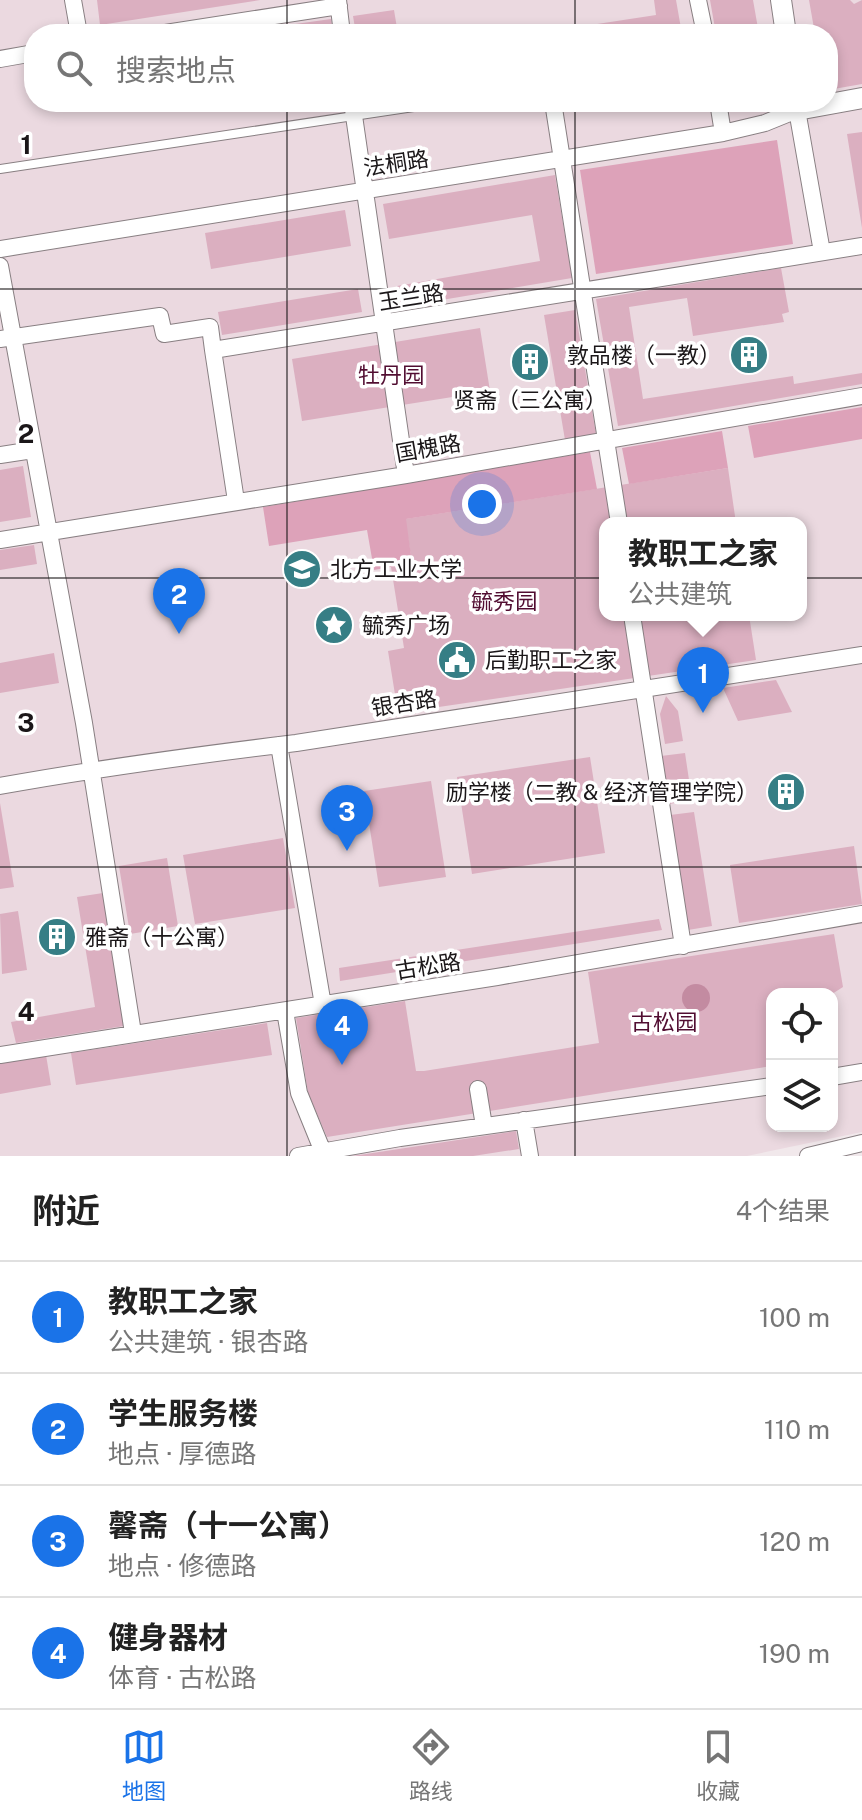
<!DOCTYPE html>
<html lang="zh">
<meta charset="utf-8">
<style>
:root{--surface:#fff;--page:#f6f6f6;--text:#222;--muted:#767676;--line:#e0e0e0;--accent:#1a73e8}
body{margin:0;font-family:"Public Sans","Noto Sans SC",sans-serif;background:var(--page);color:var(--text)}
.controls{position:absolute;right:24px;bottom:24px;display:grid;overflow:hidden;border-radius:16px;box-shadow:0 4px 12px #0003}
.controls button{width:72px;height:72px;display:grid;place-items:center;padding:0;border:0;border-bottom:2px solid var(--line);background:var(--surface);color:var(--text);font:40px sans-serif}
.you{position:absolute;left:482px;top:504px;width:28px;height:28px;margin:-20px;border:6px solid #fff;border-radius:50%;background:#1a73e8;box-shadow:0 0 0 12px #1a73e833}
.badge{display:grid;place-items:center;width:52px;height:52px;border-radius:50%;background:var(--accent);color:#fff;font-size:26px;font-weight:700}
.pin{position:absolute;translate:-50% -66px;filter:drop-shadow(0 2px 4px #0008)}
.pin::after{content:'';position:absolute;top:42px;width:28px;height:24px;background:inherit;clip-path:polygon(0 0,100% 0,50% 100%)}
.popup{position:absolute;left:599px;top:517px;width:208px;height:104px;box-sizing:border-box;display:grid;place-content:center;border-radius:16px;background:var(--surface);filter:drop-shadow(0 2px 6px #0005);font-size:26px;white-space:nowrap;color:var(--muted)}
.popup b{font-size:30px;color:var(--text)}
.popup::after{content:'';position:absolute;left:50%;top:100%;margin-left:-16px;border:16px solid transparent;border-top-color:var(--surface)}
.list{margin:0;padding:0;list-style:none}
h2{display:flex;justify-content:space-between;align-items:center;height:104px;margin:0;padding:0 32px;font-size:34px}
h2 small{font-size:26px;font-weight:400;color:var(--muted)}
.list li{display:grid;grid-template-columns:52px 1fr auto;gap:24px;align-items:center;box-sizing:border-box;height:112px;padding:0 32px;border-top:2px solid var(--line)}
.list b{display:block;font-size:30px;white-space:nowrap}
.list p{margin:0;font-size:26px;white-space:nowrap;color:var(--muted)}
.list em{font-size:26px;font-style:normal;color:var(--muted)}
.icon{flex:none;width:44px;height:44px;fill:none;stroke:currentColor;stroke-width:2;stroke-linecap:round;stroke-linejoin:round}
.map{position:relative;flex:none;width:862px;height:1156px;overflow:hidden}
.search{position:absolute;background:var(--surface);box-shadow:0 4px 12px #0003;left:24px;right:24px;top:24px;height:88px;display:flex;align-items:center;gap:20px;box-sizing:border-box;padding:0 28px;border-radius:32px;color:var(--muted);font-size:30px}
.sheet{height:552px;background:var(--surface)}
nav{display:flex;justify-content:space-around;align-items:center;box-sizing:border-box;height:112px;border-top:2px solid var(--line);background:var(--surface);font-size:22px;color:var(--muted)}
nav a{display:grid;justify-items:center;gap:4px}
nav .on{color:var(--accent)}
.map>svg:first-child{display:block}
.built{fill:#ebd9e0;fill-rule:evenodd}
.green{fill:#dbafc0}
.forest{fill:#dda2b9}
.water{fill:#c38ba1}
.lines{fill:none;stroke-linecap:round;stroke-linejoin:round}
.service-casing{stroke:#887f82;stroke-width:10}
.minor-casing{stroke:#887f82;stroke-width:18}
.tertiary-casing{stroke:#887f82;stroke-width:22}
.service{stroke:#fff;stroke-width:8}
.minor{stroke:#fff;stroke-width:16}
.tertiary{stroke:#fff;stroke-width:20}
.grid{fill:none;stroke:#1b1719;stroke-width:2;stroke-opacity:0.55}
.labels{text-anchor:middle;dominant-baseline:central;stroke-width:7;stroke-linejoin:round;paint-order:stroke}
.street-label{font-size:22px;fill:#1b1719;stroke:#fff}
.poi-label{font-size:22px;fill:#1b1719;stroke:#fff;text-anchor:start}
.park-label{font-size:22px;fill:#510d31;stroke:#fff}
.grid-label{font-size:26px;text-anchor:middle;font-weight:bold;fill:#1b1719;stroke:#fff;stroke-width:7;stroke-linejoin:round;paint-order:stroke}
</style>
<div class="map">
<svg width="862" height="1156" viewBox="0 0 862 1156">
<rect width="100%" height="100%" fill="#f1e8eb"/>
<!-- built -->
<path class="built" d="M 0,0 L 862,0 L 862,1132 L 747,1156 L 0,1156 ZM 34,34 L 828,34 L 828,102 L 34,102 ZM 605,523 L 801,523 L 801,615 L 605,615 ZM 772,994 L 832,994 L 832,1126 L 772,1126 Z"/>
<!-- green -->
<path class="green" d="M 97,0 L 260,0 L 100,25 Z
M 654,0 L 676,0 L 682,34 L 558,34 L 558,30 L 656,15 Z
M 710,0 L 753,0 L 759,34 L 716,34 Z
M 809,0 L 850,0 L 854,4 L 862,0 L 862,84 L 828,90 L 828,34 L 815,34 Z
M 394,10 L 398,34 L 356,34 L 353,16 Z
M 331,19 L 333,34 L 283,34 L 281,26 Z
M 862,132 L 862,228 L 847,134 Z
M 555,175 L 572,278 L 400,307 L 397,286 L 540,261 L 532,215 L 389,239 L 383,204 Z
M 345,210 L 351,246 L 211,269 L 205,233 Z
M 781,268 L 789,312 L 782,314 L 784,322 L 693,336 L 687,298 L 629,307 L 643,399 L 793,376 L 794,384 L 862,373 L 862,384 L 618,426 L 596,299 Z
M 358,289 L 362,312 L 222,335 L 218,312 Z
M 575,310 L 596,434 L 565,440 L 544,315 Z
M 480,328 L 490,391 L 302,421 L 292,359 Z
M 23,466 L 31,517 L 0,522 L 0,470 Z
M 728,468 L 736,523 L 605,523 L 605,615 L 749,615 L 756,660 L 398,713 L 388,651 L 404,648 L 391,567 L 412,563 L 405,519 Z
M 34,545 L 37,564 L 0,570 L 0,550 Z
M 54,653 L 59,683 L 0,693 L 0,663 Z
M 776,680 L 792,712 L 738,721 L 723,688 Z
M 666,696 L 678,711 L 683,741 L 665,744 L 660,714 Z
M 685,753 L 692,800 L 669,804 L 661,756 Z
M 590,757 L 605,853 L 472,874 L 457,777 Z
M 431,781 L 446,877 L 379,887 L 364,791 Z
M 0,803 L 14,887 L 0,889 Z
M 694,812 L 712,926 L 688,930 L 670,815 Z
M 283,838 L 295,908 L 195,924 L 183,855 Z
M 854,846 L 862,904 L 739,923 L 730,865 Z
M 167,858 L 178,926 L 130,934 L 119,866 Z
M 103,893 L 124,1026 L 16,1043 L 11,1022 L 95,1007 L 77,897 Z
M 18,911 L 27,970 L 2,974 L 0,914 Z
M 659,919 L 662,930 L 340,981 L 339,968 Z
M 834,934 L 843,987 L 832,994 L 772,994 L 772,1066 L 327,1137 L 308,1093 L 296,1018 L 405,1001 L 416,1071 L 424,1071 L 599,1043 L 588,972 Z
M 267,1023 L 272,1055 L 76,1085 L 71,1053 Z
M 46,1055 L 51,1085 L 0,1094 L 0,1062 Z
M 516,1131 L 519,1149 L 473,1156 L 353,1156 Z"/>
<!-- forest -->
<path class="forest" d="M 777,140 L 793,244 L 596,274 L 580,170 Z
M 862,407 L 862,439 L 754,458 L 748,426 Z
M 722,431 L 728,468 L 629,484 L 622,448 Z
M 590,452 L 597,489 L 406,519 L 412,563 L 374,570 L 367,530 L 269,546 L 263,507 Z"/>
<!-- water -->
<path class="water" d="M682 998a14 14 0 1 1 28 0a14 14 0 1 1-28 0Z"/>
<g class="lines">
<!-- service casing -->
<g class="service-casing">
<path id="service" d="M 0,169 L 447,102"/>
</g>
<!-- minor casing -->
<g class="minor-casing">
<path id="minor" d="M 73,0 L 79,34
M 338,0 L 342,34
M 698,0 L 705,34
M 159,34 L 339,6
M 0,59 L 34,53
M 352,102 L 406,475
M 553,102 L 619,523
M 718,102 L 723,133
M 0,249 L 723,133 L 765,123 L 797,110 L 822,252
M 0,266 L 84,723 L 133,1033
M 0,339 L 160,316 L 164,334 L 210,327 L 213,350 L 862,246
M 213,350 L 236,501
M 0,455 L 33,450
M 0,540 L 406,475 L 862,396
M 632,615 L 683,946
M 279,745 L 323,1005
M 0,786 C 99,768 197,755 296,743 L 862,655
M 285,1011 L 299,1093 L 323,1152
M 0,1055 L 497,977 L 862,914
M 832,1077 L 862,1072
M 478,1089 L 484,1126
M 524,1120 L 530,1156
M 298,1156 L 400,1138 L 772,1086
M 808,1156 L 862,1143"/>
</g>
<!-- tertiary casing -->
<g class="tertiary-casing">
<path id="tertiary" d="M 781,0 L 786,34
M 795,102 L 797,110 L 862,98"/>
</g>
<!-- service -->
<use href="#service" class="service"/>
<!-- minor -->
<use href="#minor" class="minor"/>
<!-- tertiary -->
<use href="#tertiary" class="tertiary"/>
</g>
<!-- grid -->
<path class="grid" d="M 287,0 L 287,34M 575,0 L 575,34M 287,102 L 287,1156M 575,102 L 575,1156M 0,289 L 862,289M 0,578 L 862,578M 0,867 L 862,867"/>
<!-- icons -->
<defs>
<g id="building-disc" transform="scale(2)"><circle r="9.5" fill="#367e85" stroke="#fff"/><path d="M-4-6H4V6H1V3H-1V6H-4ZM-2.5-4.3h1.7v1.8h-1.7ZM.8-4.3h1.7v1.8H.8ZM-2.5-1h1.7V.8h-1.7ZM.8-1h1.7V.8H.8Z" fill="#fff"/></g>
<g id="university-disc" transform="scale(2)"><circle r="9.5" fill="#367e85" stroke="#fff"/><path d="M0-5L7-2L0 1L-7-2ZM-4 1L0 2.5L4 1V4Q0 6-4 4Z" fill="#fff"/></g>
<g id="sight-disc" transform="scale(2)"><circle r="9.5" fill="#367e85" stroke="#fff"/><path d="M0-6L1.8-2.2L6-1.7L2.9 1.2L3.7 5.4L0 3.3L-3.7 5.4L-2.9 1.2L-6-1.7L-1.8-2.2Z" fill="#fff"/></g>
<g id="civic-disc" transform="scale(2)"><circle r="9.5" fill="#367e85" stroke="#fff"/><path d="M-.6-6.5H3V-4.5H.6V-3L4-1V1h2V6H-6V1h2V-1L-.6-3ZM-1.2 2.5V6h2.4V2.5Z" fill="#fff"/></g>
</defs>
<g fill-rule="evenodd">
<use href="#building-disc" x="749" y="355"/>
<use href="#building-disc" x="530" y="362"/>
<use href="#university-disc" x="302" y="569"/>
<use href="#sight-disc" x="334" y="625"/>
<use href="#civic-disc" x="457" y="660"/>
<use href="#building-disc" x="786" y="792"/>
<use href="#building-disc" x="57" y="937"/>
</g>
<g class="labels">
<!-- street labels -->
<g class="street-label">
<text transform="translate(396 163) rotate(-9)">法桐路</text>
<text transform="translate(411 297) rotate(-9)">玉兰路</text>
<text transform="translate(428 448) rotate(-10)">国槐路</text>
<text transform="translate(404 703) rotate(-9)">银杏路</text>
<text transform="translate(428 966) rotate(-9)">古松路</text>
</g>
<!-- poi labels -->
<g class="poi-label">
<text x="721" y="355" text-anchor="end">敦品楼（一教）</text>
<text x="530" y="400" text-anchor="middle">贤斋（三公寓）</text>
<text x="330" y="569">北方工业大学</text>
<text x="362" y="625">毓秀广场</text>
<text x="485" y="660">后勤职工之家</text>
<text x="758" y="792" text-anchor="end">励学楼（二教 &amp; 经济管理学院）</text>
<text x="85" y="937">雅斋（十公寓）</text>
</g>
<!-- park labels -->
<g class="park-label">
<text x="391" y="375">牡丹园</text>
<text x="504" y="601">毓秀园</text>
<text x="664" y="1022">古松园</text>
</g>
</g>
<g class="grid-label">
<text x="26" y="154">1</text>
<text x="26" y="443">2</text>
<text x="26" y="732">3</text>
<text x="26" y="1021">4</text>
</g>
</svg>
<div class="controls">
<button><svg class="icon" aria-label="locate" viewBox="0 0 24 24"><circle cx="12" cy="12" r="6"/><path d="M12 2v4M12 18v4M2 12h4M18 12h4"/></svg></button>
<button><svg class="icon" aria-label="layers" viewBox="0 0 24 24"><path d="M12 4l9 5-9 5-9-5zM3 14l9 5 9-5"/></svg></button>
</div>
<div class="you"></div>
<div class="pin badge" style="left:703px;top:713px">1</div>
<div class="popup"><b>教职工之家</b>公共建筑</div>
<div class="pin badge" style="left:179px;top:634px">2</div>
<div class="pin badge" style="left:347px;top:851px">3</div>
<div class="pin badge" style="left:342px;top:1065px">4</div>
<div class="search"><svg class="icon" aria-label="search" viewBox="0 0 24 24"><circle cx="10" cy="10" r="6"/><path d="M15 15l6 6"/></svg>搜索地点</div>
</div>
<section class="sheet">
<h2>附近<small>4个结果</small></h2>
<ul class="list">
<li><span class="badge">1</span><div><b>教职工之家</b><p>公共建筑 · 银杏路</p></div><em>100 m</em></li>
<li><span class="badge">2</span><div><b>学生服务楼</b><p>地点 · 厚德路</p></div><em>110 m</em></li>
<li><span class="badge">3</span><div><b>馨斋（十一公寓）</b><p>地点 · 修德路</p></div><em>120 m</em></li>
<li><span class="badge">4</span><div><b>健身器材</b><p>体育 · 古松路</p></div><em>190 m</em></li>
</ul>
</section>
<nav>
<a class="on"><svg class="icon" aria-label="map" viewBox="0 0 24 24"><path d="M3 6l6-2 6 2 6-2v14l-6 2-6-2-6 2zM9 4v14M15 6v14"/></svg>地图</a>
<a><svg class="icon" aria-label="directions" viewBox="0 0 24 24"><path d="M12 3l9 9-9 9-9-9zM9 14v-3h6M13 9l2 2-2 2"/></svg>路线</a>
<a><svg class="icon" aria-label="saved" viewBox="0 0 24 24"><path d="M7 4h10v16l-5-4-5 4z"/></svg>收藏</a>
</nav>
